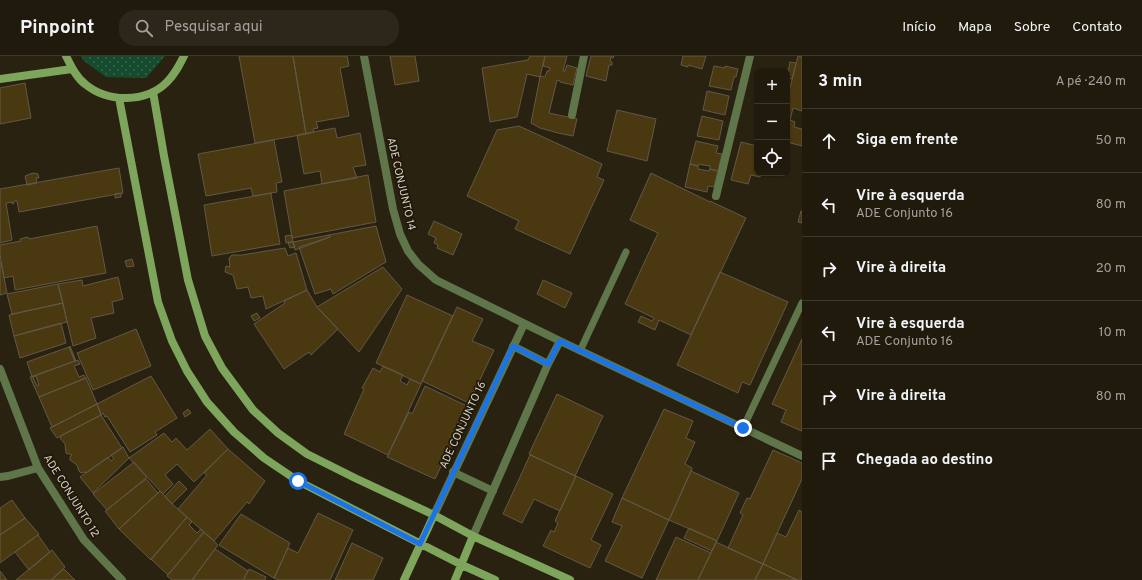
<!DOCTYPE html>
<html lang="pt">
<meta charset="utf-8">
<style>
:root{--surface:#201a0d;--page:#2d271b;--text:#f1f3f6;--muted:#a2a19d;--line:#3d382e}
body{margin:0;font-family:Overpass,sans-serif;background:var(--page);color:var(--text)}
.controls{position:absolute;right:12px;top:12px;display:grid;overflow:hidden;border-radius:8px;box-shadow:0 1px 3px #0004}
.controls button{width:36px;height:36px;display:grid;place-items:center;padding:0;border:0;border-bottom:1px solid var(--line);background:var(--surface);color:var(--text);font:20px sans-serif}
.stop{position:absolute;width:12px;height:12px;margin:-9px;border:3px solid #1a73e8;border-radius:50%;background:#fff}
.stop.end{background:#1a73e8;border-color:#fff;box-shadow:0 1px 4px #0008}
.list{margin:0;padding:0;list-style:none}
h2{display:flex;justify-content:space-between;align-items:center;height:52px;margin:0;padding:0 16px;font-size:17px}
h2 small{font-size:13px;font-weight:400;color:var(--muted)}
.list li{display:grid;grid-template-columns:26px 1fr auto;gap:12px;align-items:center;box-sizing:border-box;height:64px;padding:0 16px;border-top:1px solid var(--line)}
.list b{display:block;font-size:15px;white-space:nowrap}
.list p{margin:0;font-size:13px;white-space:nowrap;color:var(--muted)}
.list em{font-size:13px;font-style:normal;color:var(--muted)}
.icon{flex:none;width:22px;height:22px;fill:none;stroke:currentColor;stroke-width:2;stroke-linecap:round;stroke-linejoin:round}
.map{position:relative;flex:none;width:802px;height:524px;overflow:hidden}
header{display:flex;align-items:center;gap:24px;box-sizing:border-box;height:56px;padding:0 20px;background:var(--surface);border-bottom:1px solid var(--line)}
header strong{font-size:19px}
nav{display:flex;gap:22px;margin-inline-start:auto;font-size:14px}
.search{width:280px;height:36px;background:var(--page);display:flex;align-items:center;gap:10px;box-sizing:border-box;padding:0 14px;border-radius:16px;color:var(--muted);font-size:15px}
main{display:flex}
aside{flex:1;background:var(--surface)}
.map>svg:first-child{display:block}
.park{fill:url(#park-dots)}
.building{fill:#4a3810;stroke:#615947;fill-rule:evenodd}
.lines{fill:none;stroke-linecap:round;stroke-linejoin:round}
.lane{stroke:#5e7649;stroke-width:7}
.street{stroke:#5e7649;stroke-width:8}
.secondary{stroke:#7ea55c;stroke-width:8}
.route{stroke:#1a73e8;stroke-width:5}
.labels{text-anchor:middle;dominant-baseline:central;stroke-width:3.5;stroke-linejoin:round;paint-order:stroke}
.street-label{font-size:11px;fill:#d6d1c7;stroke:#201808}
</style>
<header>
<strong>Pinpoint</strong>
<div class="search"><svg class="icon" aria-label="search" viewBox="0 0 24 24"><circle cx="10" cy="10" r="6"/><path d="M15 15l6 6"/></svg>Pesquisar aqui</div>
<nav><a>Início</a><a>Mapa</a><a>Sobre</a><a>Contato</a></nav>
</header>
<main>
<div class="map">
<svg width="802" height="524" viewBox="0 0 802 524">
<defs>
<pattern id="park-dots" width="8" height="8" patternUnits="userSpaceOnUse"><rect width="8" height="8" fill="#154c30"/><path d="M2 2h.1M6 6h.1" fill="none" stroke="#36654c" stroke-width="1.8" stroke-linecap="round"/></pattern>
</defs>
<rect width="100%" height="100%" fill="#2a2211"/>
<!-- park -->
<path class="park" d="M 81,0 L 165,0 L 146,22 L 106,21 L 84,5 Z"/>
<!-- building -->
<path class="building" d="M 239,0 L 293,0 L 306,78 L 255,87 Z
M 293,0 L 347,0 L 349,10 L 340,12 L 349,60 L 316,66 L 318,72 L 313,73 L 314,76 L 306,78 Z
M 390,0 L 415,0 L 419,25 L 395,29 Z
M 530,0 L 545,0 L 540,21 L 527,18 L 517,61 L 490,66 L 482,12 L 528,4 Z
M 545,0 L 567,0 L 563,15 L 565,15 L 567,9 L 577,12 L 573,29 L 560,26 L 560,25 L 557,24 L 549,57 L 577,63 L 573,80 L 558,77 L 540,72 L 531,67 L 540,21 L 541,20 L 545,21 L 547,15 L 549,15 L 550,12 L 543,10 Z
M 591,0 L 614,0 L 613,2 L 611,1 L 610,5 L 612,6 L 612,9 L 609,9 L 606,25 L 586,20 Z
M 683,0 L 706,0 L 702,13 L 688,9 L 688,11 L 681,9 Z
M 798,0 L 802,1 L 802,55 L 793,52 L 790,64 L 795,66 L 794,71 L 802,73 L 802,90 L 787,86 L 787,44 Z
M 790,6 L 796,7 L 792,23 L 787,22 Z
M 714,10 L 725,12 L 725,10 L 738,13 L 736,21 L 734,21 L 731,34 L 709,30 Z
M 25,27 L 31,62 L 0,68 L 0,32 Z
M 707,35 L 729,40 L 725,59 L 703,54 Z
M 617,54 L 656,63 L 647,105 L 607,95 Z
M 702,60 L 723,65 L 719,84 L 697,80 Z
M 519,70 L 602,108 L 597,121 L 604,124 L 570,198 L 515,173 L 519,165 L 467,140 L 497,74 Z
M 335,72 L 337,82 L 360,77 L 366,109 L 353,111 L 357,122 L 322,128 L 320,115 L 304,118 L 297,79 Z
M 274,84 L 282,126 L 276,127 L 277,136 L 253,140 L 251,132 L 206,140 L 198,98 Z
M 696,85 L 718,90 L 716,97 L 722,98 L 718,115 L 710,113 L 710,110 L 703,109 L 699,108 L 698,110 L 690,108 Z
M 741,86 L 757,90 L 756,98 L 757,98 L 757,117 L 761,117 L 760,121 L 751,119 L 748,128 L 731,124 Z
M 690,108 L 698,110 L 698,113 L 709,115 L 710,113 L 718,115 L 714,131 L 708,130 L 707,136 L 685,131 Z
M 119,112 L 123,137 L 19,156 L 17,145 L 14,145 L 14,147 L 12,148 L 12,146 L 6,147 L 12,184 L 0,187 L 0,133 Z
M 33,117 L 38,118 L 39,122 L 36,122 L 37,127 L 27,129 L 25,120 Z
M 651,117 L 710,146 L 710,145 L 746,162 L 691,279 L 659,264 L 655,274 L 638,266 L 641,260 L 652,265 L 654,262 L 625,248 L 658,177 L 630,164 Z
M 368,119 L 376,166 L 292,182 L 284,135 Z
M 121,137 L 121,141 L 115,142 L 115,138 Z
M 272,137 L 271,138 L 280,188 L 212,200 L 204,149 Z
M 801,155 L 802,155 L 802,167 L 798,166 Z
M 434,165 L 462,178 L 453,199 L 437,192 L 438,189 L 434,187 L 436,182 L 428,178 Z
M 97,170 L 106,217 L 15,234 L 13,220 L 4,222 L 0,199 L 0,189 L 21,185 L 20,183 L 28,181 L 29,183 Z
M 376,170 L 386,206 L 333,238 L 331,233 L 315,238 L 299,191 L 330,181 L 329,179 Z
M 292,179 L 293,186 L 286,187 L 285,180 Z
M 329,179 L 330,181 L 295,194 L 293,186 Z
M 288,186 L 293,186 L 295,191 L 290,192 Z
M 285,192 L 288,200 L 296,197 L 307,234 L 266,253 L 263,240 L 251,242 L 248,231 L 237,233 L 233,219 L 225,216 L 226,210 L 230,211 L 229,202 L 232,199 L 242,199 Z
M 132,203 L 134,210 L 127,211 L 125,205 Z
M 0,206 L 1,206 L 7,237 L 0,239 Z
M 383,211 L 402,233 L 359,296 L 317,251 Z
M 720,216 L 788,246 L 750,329 L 742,326 L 738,337 L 677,309 Z
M 118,221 L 123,243 L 112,246 L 114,257 L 91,262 L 96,282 L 73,290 L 58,228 L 82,224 L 83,230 Z
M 543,224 L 572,237 L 565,252 L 537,238 Z
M 58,228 L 63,247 L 12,258 L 7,238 Z
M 307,234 L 317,251 L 338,273 L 311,299 L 309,296 L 284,313 L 254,268 L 285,247 L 284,245 Z
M 407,239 L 453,260 L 421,328 L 376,307 Z
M 63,247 L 67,266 L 14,280 L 9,259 Z
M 457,251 L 483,263 L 472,285 L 494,294 L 469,347 L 422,325 Z
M 257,257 L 260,262 L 254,265 L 251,260 Z
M 61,267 L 66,287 L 20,302 L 14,280 Z
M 136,273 L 151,310 L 93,334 L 77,297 Z
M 802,283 L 802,375 L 781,366 L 786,354 L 772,348 Z
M 70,290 L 76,305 L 75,305 L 69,291 Z
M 69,291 L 75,305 L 32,321 L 27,306 Z
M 78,304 L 80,308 L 74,310 L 79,321 L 84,319 L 86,322 L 39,341 L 30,321 ZM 36,320 L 39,329 L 37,330 L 33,321 Z
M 383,310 L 403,319 L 400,325 L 407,329 L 410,323 L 421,328 L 388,399 L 344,378 L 364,333 L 362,332 L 373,312 L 380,316 Z
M 151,320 L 177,362 L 155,376 L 157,379 L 130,396 L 107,360 L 105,361 L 103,357 L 101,359 L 97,348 Z
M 86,322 L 97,348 L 52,371 L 39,341 Z
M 425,330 L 469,351 L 435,423 L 387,401 L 409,356 L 412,358 Z
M 557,338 L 603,360 L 575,420 L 529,398 Z
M 97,348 L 101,359 L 57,382 L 50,372 Z
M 188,353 L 191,357 L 185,361 L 183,357 Z
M 664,353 L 693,365 L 686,382 L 695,386 L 685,408 L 692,412 L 692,413 L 669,464 L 622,442 Z
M 101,359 L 122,392 L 86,417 L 85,416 L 81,417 L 79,415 L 77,409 L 70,404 L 70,401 L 72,399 L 66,397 L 65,388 L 60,382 L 62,379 Z
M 210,373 L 228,393 L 194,426 L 177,408 L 165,419 L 173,428 L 163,438 L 129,402 L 164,377 L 172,386 L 176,382 L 187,394 Z
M 123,391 L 129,402 L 93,437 L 80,421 L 108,401 L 111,405 L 114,403 L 111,399 Z
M 228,393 L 265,425 L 249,448 L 247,446 L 214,485 L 178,453 L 207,419 L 204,417 Z
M 773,394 L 802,407 L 802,423 L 763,508 L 728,492 L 743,459 L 740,457 L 747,442 L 750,443 Z
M 530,399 L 576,420 L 560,455 L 534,443 L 522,467 L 503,458 Z
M 134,406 L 147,421 L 107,454 L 93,438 Z
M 691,415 L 739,437 L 717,485 L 669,464 Z
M 576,420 L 613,438 L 591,484 L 601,489 L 590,512 L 543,490 L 551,474 L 554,476 L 558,467 L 555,465 Z
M 146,423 L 158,437 L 119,473 L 105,455 Z
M 179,425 L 187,433 L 172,448 L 165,440 Z
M 160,435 L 172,448 L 187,461 L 151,504 L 119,473 Z
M 622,442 L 669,464 L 642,522 L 605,505 L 622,470 L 612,466 Z
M 12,444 L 25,462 L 0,479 L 0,452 Z
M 799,454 L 802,456 L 802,524 L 797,524 L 763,508 L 777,477 L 786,481 Z
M 318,457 L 353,474 L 330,524 L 279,524 L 274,522 L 288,492 L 298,497 Z
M 241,458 L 290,487 L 274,522 L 219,489 Z
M 187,461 L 192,466 L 189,469 L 197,477 L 201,473 L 204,476 L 168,519 L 151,503 Z
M 25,462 L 39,478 L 0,507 L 0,479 Z
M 689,472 L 717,485 L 712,495 L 684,482 Z
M 204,476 L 218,489 L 192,524 L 172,524 L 167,520 Z
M 38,479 L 50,496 L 29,514 L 15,496 Z
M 676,481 L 711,497 L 698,524 L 656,524 Z
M 716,486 L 763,508 L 755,524 L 698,524 Z
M 352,487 L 383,502 L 373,524 L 335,524 Z
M 215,493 L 248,515 L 243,524 L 192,524 Z
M 52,494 L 65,511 L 51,524 L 16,524 Z
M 763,508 L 772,512 L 797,524 L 755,524 Z
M 64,513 L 75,524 L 51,524 Z
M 249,513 L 266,521 L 265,524 L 243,524 Z
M 0,515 L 7,524 L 0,524 Z"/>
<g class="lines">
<!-- lane -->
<path class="lane" d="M 580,295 L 626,196
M 743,372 L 802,247"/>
<!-- street -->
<path class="street" d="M 364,0 L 393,153 L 400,178 L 408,195 L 418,208 L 436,224 L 560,285 L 802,400
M 572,59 L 584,0
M 716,140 L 750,0
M 513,290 L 548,308
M 0,313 L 38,412 L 84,484 L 122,524
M 453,416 L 493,435
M 0,421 L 8,420 L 38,412
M 434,459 L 524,268
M 473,480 L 548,308 L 560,285"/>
<!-- secondary -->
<path class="secondary" d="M 66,0 C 71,10 76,21 85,28 C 108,47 146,47 167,26 C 175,18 179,10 184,0
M 0,23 L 72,13
M 153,36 L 164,100 L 188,224 L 205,280 L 222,312 L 253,354 L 278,377 L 307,398 L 355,422 L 434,459 L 473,480 L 570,524
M 119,42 L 158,246 L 172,285 L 187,315 L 207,346 L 234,376 L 264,402 L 298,425 L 462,509 L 495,524
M 404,524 L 434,459
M 455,524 L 473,480"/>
</g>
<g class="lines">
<!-- route -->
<path class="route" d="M 298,425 L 420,488 L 513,290 L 548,308 L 560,285 L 743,372"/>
</g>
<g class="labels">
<!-- street labels -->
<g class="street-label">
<text transform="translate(401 128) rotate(77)">ADE CONJUNTO 14</text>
<text transform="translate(463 369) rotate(-65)">ADE CONJUNTO 16</text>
<text transform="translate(71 440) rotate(58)">ADE CONJUNTO 12</text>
</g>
</g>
</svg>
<div class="controls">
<button>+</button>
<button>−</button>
<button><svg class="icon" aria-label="locate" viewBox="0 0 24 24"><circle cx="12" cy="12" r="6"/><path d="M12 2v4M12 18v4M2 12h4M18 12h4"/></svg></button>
</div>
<div class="stop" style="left:298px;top:425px"></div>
<div class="stop end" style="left:743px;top:372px"></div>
</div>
<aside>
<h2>3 min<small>A pé · 240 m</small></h2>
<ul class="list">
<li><svg class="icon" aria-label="ahead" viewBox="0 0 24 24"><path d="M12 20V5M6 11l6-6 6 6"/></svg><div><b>Siga em frente</b></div><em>50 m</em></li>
<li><svg class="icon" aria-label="left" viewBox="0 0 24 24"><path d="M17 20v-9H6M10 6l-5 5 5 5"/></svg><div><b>Vire à esquerda</b><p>ADE Conjunto 16</p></div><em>80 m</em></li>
<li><svg class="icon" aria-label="right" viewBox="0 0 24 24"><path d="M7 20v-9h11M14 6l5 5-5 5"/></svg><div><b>Vire à direita</b></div><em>20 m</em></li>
<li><svg class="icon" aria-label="left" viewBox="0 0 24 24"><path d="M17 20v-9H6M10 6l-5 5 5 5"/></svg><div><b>Vire à esquerda</b><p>ADE Conjunto 16</p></div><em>10 m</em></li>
<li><svg class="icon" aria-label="right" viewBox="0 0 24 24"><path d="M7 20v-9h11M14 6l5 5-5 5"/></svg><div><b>Vire à direita</b></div><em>80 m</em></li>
<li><svg class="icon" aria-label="arrive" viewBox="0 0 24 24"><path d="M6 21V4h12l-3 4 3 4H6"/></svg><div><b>Chegada ao destino</b></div></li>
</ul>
</aside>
</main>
